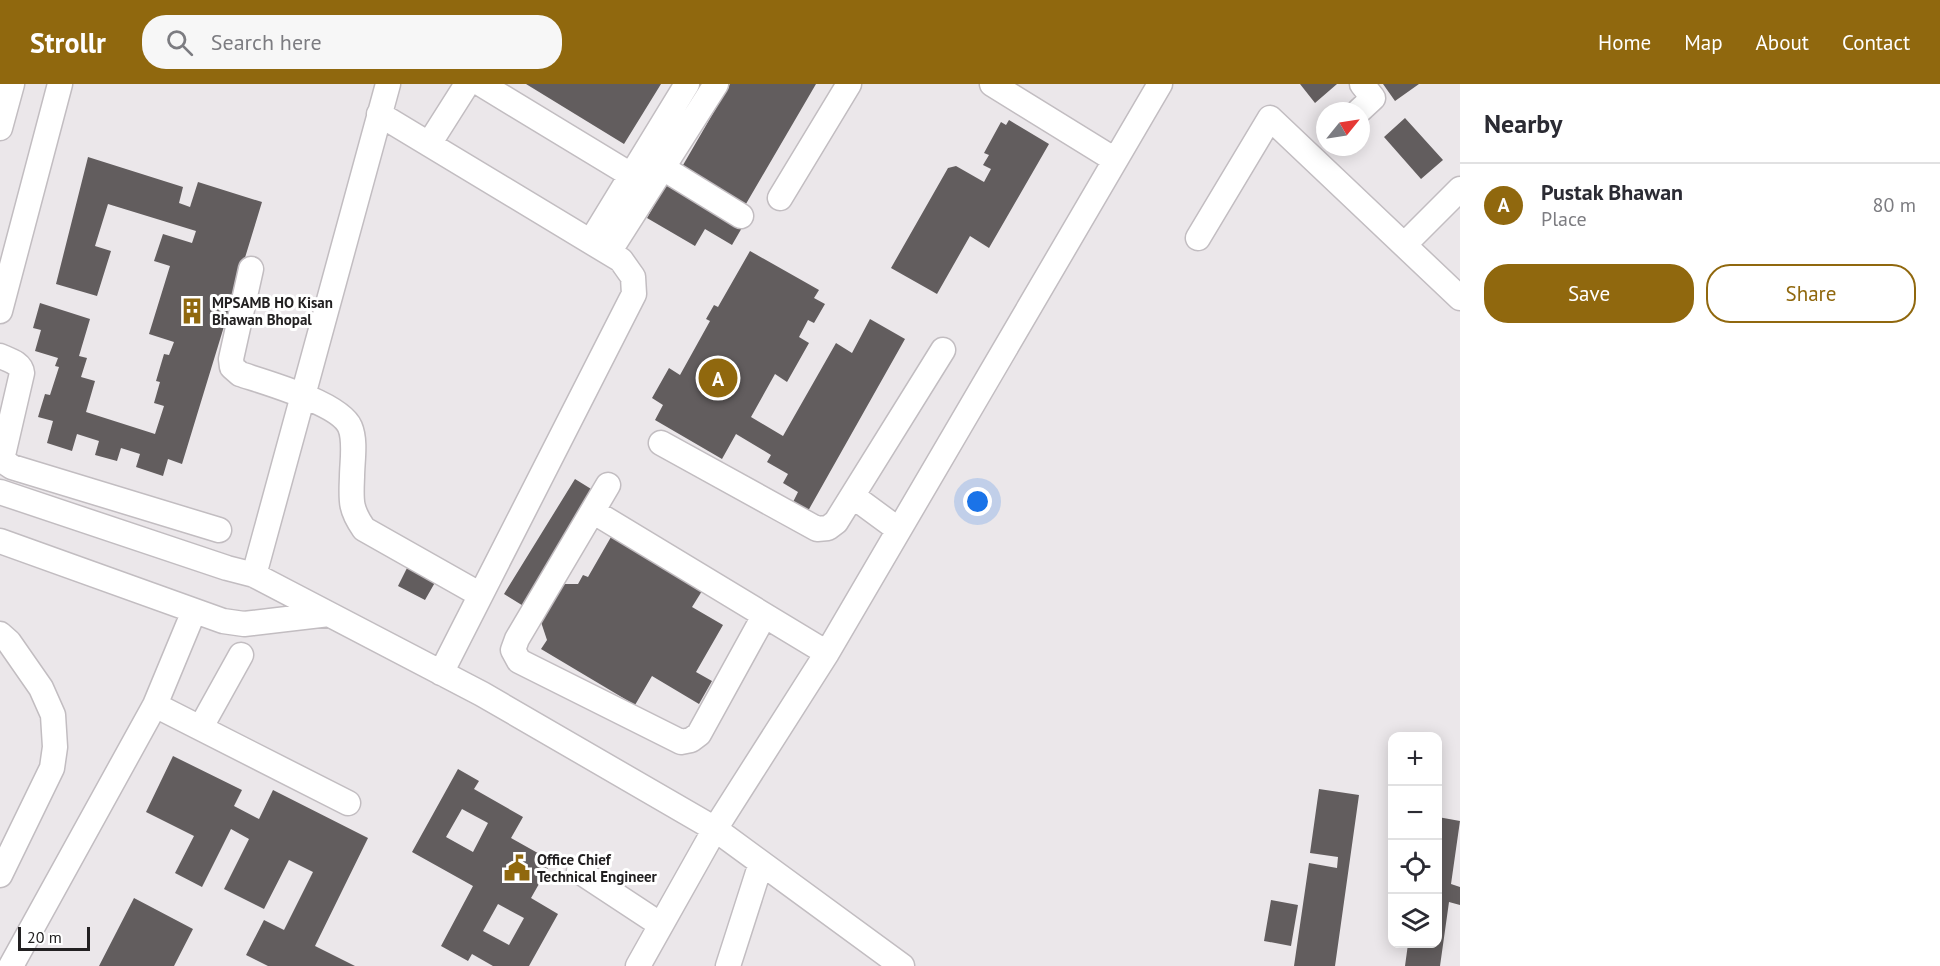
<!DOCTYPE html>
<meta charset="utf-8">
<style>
:root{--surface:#fff;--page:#f7f7f7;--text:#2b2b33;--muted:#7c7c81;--line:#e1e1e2;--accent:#90680e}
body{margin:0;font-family:"PT Sans",sans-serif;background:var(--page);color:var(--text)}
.controls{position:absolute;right:18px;bottom:18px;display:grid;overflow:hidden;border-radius:12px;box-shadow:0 3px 15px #0003}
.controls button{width:54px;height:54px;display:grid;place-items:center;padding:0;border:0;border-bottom:2px solid var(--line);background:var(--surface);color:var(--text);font:30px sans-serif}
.compass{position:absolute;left:1316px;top:18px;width:54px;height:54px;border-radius:50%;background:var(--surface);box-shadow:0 3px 15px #0003;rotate:60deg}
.scale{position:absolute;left:18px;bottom:15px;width:72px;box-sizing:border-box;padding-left:6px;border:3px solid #222021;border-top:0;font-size:16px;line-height:21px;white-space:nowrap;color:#222021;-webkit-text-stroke:4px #fff;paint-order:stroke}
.you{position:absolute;left:978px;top:418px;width:21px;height:21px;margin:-15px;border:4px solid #fff;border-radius:50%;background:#1a73e8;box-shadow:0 0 0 9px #1a73e833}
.badge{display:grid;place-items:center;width:39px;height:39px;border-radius:50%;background:var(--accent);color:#fff;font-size:20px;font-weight:700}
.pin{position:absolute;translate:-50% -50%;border:3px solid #fff;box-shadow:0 2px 6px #0006}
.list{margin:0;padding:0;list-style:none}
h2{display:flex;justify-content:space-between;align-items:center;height:78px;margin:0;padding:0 24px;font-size:26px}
h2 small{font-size:20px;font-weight:400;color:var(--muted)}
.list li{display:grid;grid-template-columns:39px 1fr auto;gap:18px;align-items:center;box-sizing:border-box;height:84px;padding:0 24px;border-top:2px solid var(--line)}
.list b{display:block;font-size:22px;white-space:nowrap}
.list p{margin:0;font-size:20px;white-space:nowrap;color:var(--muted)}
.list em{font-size:20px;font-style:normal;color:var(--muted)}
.actions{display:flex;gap:12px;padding:18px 24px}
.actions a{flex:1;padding:14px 0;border:2px solid var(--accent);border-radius:24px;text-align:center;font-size:21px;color:var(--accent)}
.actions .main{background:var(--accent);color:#fff}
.icon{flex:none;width:33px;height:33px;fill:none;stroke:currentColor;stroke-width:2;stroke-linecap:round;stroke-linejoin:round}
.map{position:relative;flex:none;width:1460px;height:882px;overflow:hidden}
header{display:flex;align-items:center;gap:36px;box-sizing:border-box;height:84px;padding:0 30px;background:var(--accent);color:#fff}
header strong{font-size:28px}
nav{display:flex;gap:33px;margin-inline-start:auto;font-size:21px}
.search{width:420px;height:54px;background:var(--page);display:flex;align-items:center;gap:15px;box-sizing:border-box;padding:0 21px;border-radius:24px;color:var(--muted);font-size:22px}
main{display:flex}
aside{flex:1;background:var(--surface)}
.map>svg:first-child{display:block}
.building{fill:#625d5e;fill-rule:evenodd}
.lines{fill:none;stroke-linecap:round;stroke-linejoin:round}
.minor-casing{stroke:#c2bdc1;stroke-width:27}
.minor{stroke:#fff;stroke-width:24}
.labels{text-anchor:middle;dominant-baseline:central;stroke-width:6;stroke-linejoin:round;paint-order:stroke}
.poi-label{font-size:15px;font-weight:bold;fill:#222021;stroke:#fff;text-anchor:start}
</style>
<header>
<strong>Strollr</strong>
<div class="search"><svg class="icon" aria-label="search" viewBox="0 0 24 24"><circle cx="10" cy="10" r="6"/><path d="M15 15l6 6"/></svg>Search here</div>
<nav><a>Home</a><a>Map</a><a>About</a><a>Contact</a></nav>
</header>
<main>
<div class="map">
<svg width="1460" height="882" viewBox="0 0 1460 882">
<rect width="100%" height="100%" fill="#ebe7ea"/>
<!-- building -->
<path class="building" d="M 526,0 L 661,0 L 624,60 Z
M 730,0 L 816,0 L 743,125 L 679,88 Z
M 1300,0 L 1337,0 L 1315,19 Z
M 1383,0 L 1419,0 L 1395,17 Z
M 1405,34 L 1443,76 L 1421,95 L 1384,53 Z
M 1009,36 L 1049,60 L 989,164 L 970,152 L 937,210 L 891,184 L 948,84 L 956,82 L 984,98 L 991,85 L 983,81 L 989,71 L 984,69 L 1001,38 L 1006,41 Z
M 88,73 L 183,103 L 179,119 L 190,123 L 198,98 L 262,118 L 182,380 L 168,375 L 163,392 L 136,383 L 140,370 L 121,364 L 117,377 L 95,371 L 99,357 L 77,350 L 72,367 L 47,359 L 53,337 L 38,333 L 45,310 L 50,311 L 59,283 L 55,282 L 58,274 L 35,267 L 41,246 L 33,244 L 40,219 L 90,235 L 79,272 L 87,274 L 81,293 L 95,297 L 86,328 L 155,350 L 164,322 L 154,319 L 160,298 L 156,297 L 164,270 L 169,271 L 174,258 L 149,250 L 170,182 L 154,177 L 163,150 L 192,159 L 196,147 L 108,120 L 95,162 L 111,167 L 97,212 L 56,200 Z
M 668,97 L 743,142 L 732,161 L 705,145 L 695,162 L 647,134 Z
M 750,167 L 819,206 L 814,214 L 825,220 L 814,239 L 808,236 L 799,253 L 809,259 L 787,298 L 775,290 L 751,333 L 783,352 L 836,259 L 852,269 L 870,235 L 905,255 L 808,427 L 793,418 L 798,408 L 783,399 L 788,390 L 767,378 L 771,371 L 736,350 L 722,375 L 655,336 L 663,321 L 652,314 L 669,284 L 680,291 L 710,237 L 706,235 L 714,221 L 718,223 Z
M 575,395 L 596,408 L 525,523 L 504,510 Z
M 611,453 L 702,507 L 692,523 L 723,541 L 696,588 L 712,597 L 699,620 L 652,592 L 635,621 L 541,565 L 547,556 L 540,535 L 560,500 L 578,500 L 583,491 L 588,493 Z
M 409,480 L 437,495 L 425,516 L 398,502 Z
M 173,672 L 242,706 L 234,722 L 259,735 L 273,706 L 368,754 L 315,862 L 355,882 L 268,882 L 246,871 L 264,836 L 284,846 L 313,788 L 289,776 L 264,825 L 224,805 L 249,755 L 231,745 L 202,803 L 175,789 L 194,752 L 146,728 Z
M 458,685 L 479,697 L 474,705 L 523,733 L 511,754 L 552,777 L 531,814 L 558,830 L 529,882 L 493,882 L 472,870 L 468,877 L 441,862 L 473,802 L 412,768 ZM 462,725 L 488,739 L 473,768 L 446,753 ZM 498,820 L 524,834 L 509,861 L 483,847 Z
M 1319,705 L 1359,711 L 1335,882 L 1294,882 L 1309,779 L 1337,784 L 1338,773 L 1310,769 Z
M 1438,733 L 1460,737 L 1451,800 L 1460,803 L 1460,821 L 1449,818 L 1440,882 L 1405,882 L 1408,860 L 1438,860 L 1438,799 L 1440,793 L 1438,793 Z
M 134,814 L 193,845 L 174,882 L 99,882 Z
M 1271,816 L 1298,821 L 1291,862 L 1264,857 Z"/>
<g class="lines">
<!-- minor casing -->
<g class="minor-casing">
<path id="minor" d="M 481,0 L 631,91
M 992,0 L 1115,76
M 1359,27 L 1373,14 L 1362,0
M 379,30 L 621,176 L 633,193 L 634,210 L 441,589
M 0,44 L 12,0
M 429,60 L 467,0
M 663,84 L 741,132
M 780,114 L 849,0
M 1198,154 L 1270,34 L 1460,214
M 591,157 L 687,0
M 1404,161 L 1460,105
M 609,168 L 716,0
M 251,185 L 231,275 L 232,283 L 240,290 C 264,298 340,319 350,343 C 356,357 352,378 352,393 C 351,417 350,425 364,445 L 479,510
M 0,227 L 60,0
M 0,272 C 9,276 21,279 22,289 L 3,371 L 6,379 L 12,383 L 219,446
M 661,359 L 817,445 L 828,444 L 836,438 L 943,266
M 608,401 L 517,555 L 513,566 L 519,577 L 681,658 L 691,656 L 699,650 L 764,532
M 0,408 L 227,484 L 254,491 L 482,610 L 715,745 L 902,882
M 854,413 L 899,446
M 594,428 L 827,569
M 0,457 L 223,537 L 244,540 L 329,530
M 254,491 L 388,0
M 0,550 L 9,558 L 41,604 L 53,631 L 55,663 L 52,684 L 0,791
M 155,621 L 348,719
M 201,643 L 241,571
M 579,787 L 661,841
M 11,882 L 155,621 L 194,527
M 638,882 L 715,745 L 827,569 L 1160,0
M 728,882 L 761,779"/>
</g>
<!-- minor -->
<use href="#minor" class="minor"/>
</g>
<!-- icons -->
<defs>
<g id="building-bare" transform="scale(2.07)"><path d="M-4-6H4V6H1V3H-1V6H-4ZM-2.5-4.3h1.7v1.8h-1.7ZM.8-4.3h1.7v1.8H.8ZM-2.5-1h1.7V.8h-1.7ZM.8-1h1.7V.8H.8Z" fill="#90680e" stroke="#fff" stroke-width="2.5" paint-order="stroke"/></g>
<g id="civic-bare" transform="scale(2.07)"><path d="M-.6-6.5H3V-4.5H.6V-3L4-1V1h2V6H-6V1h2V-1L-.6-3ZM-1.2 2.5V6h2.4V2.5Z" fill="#90680e" stroke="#fff" stroke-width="2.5" paint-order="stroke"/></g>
</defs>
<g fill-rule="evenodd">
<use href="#building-bare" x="192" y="227"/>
<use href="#civic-bare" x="517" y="784"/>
</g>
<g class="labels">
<!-- poi labels -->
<g class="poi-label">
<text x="212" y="218">MPSAMB HO Kisan<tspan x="212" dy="17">Bhawan Bhopal</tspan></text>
<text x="537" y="775">Office Chief<tspan x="537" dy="17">Technical Engineer</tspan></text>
</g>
</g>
</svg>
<div class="controls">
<button>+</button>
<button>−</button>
<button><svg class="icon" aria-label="locate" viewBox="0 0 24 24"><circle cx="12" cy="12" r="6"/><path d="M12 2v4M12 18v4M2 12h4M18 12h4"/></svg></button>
<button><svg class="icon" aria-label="layers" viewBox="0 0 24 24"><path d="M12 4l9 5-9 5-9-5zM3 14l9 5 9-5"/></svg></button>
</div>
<svg class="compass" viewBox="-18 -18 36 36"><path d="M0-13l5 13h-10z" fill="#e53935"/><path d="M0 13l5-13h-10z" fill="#7c7c81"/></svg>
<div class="scale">20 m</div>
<div class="you"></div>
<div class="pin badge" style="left:718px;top:294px">A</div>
</div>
<aside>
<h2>Nearby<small></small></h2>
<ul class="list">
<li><span class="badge">A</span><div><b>Pustak Bhawan</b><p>Place</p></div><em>80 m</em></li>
</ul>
<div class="actions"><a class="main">Save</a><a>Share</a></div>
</aside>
</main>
